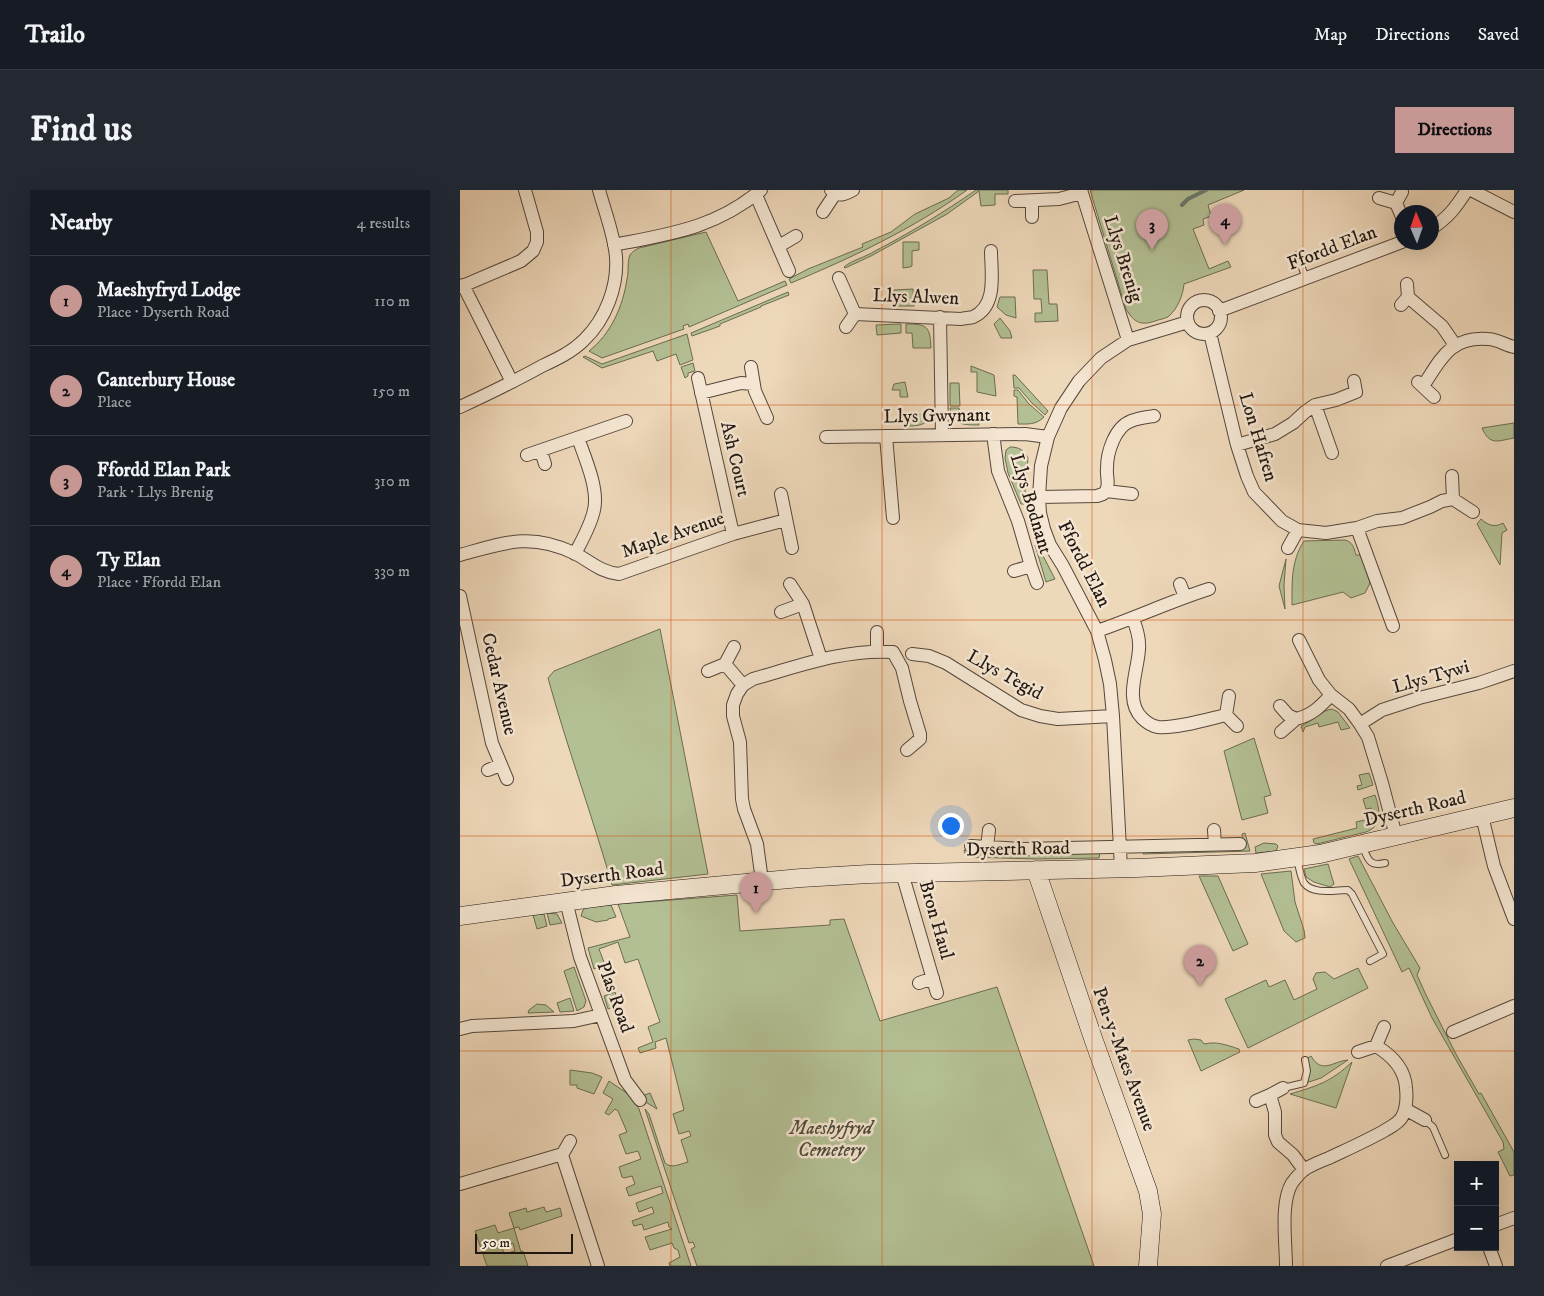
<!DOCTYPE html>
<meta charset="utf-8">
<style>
:root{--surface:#171b24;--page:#242831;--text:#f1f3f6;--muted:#9ea1a6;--line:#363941;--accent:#c59692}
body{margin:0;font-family:"IM FELL DW Pica",serif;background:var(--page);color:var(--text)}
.controls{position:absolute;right:15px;bottom:15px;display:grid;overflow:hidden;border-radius:0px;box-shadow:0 5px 20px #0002}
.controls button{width:45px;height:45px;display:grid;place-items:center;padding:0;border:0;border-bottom:1px solid var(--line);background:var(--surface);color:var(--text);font:25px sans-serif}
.compass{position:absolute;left:934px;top:15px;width:45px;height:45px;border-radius:50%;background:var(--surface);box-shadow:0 5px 20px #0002;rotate:358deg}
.scale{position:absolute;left:15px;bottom:12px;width:98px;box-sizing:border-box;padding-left:5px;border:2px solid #221711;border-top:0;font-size:14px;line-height:18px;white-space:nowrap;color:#221711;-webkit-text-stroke:4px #f4e6d2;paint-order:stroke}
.you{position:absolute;left:490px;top:635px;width:18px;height:18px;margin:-12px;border:4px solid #fff;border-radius:50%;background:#1a73e8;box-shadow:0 0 0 8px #1a73e833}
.badge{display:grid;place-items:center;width:32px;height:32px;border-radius:50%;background:var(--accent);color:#111;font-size:16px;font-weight:700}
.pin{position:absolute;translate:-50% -41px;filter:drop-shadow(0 1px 2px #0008)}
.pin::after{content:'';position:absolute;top:26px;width:18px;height:15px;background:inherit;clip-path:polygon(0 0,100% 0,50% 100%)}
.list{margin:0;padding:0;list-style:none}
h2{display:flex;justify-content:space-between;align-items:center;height:65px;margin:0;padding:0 20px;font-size:21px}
h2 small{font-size:16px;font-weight:400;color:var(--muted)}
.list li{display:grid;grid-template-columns:32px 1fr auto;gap:15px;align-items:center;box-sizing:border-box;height:90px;padding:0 20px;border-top:1px solid var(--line)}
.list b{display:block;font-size:19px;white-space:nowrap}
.list p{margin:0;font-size:16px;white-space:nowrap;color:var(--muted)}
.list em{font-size:16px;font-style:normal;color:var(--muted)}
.map{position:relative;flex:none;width:1054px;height:1076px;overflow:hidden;border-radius:0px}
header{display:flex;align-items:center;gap:30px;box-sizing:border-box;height:70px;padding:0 25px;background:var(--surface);border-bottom:1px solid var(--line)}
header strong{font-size:24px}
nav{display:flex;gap:28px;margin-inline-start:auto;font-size:18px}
.intro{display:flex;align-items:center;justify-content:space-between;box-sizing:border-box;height:120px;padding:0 30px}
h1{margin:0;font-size:35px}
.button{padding:12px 22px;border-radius:0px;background:var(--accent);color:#111;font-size:18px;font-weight:700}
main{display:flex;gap:30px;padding:0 30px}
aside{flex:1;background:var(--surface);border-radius:0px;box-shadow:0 5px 20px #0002}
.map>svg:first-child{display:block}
.green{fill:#b3c094;stroke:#6a6c52;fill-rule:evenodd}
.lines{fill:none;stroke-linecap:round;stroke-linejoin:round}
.stream{stroke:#6a796e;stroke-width:4}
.lane-casing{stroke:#55473b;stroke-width:8}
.street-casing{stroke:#55473b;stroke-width:14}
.secondary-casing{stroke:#221711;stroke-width:19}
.lane{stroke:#f4e6d2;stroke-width:6}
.street{stroke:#f4e6d2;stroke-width:12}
.secondary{stroke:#f4e6d2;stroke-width:18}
.grid{fill:none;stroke:#d4520c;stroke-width:1;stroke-opacity:0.55}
.labels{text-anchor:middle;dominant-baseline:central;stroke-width:5;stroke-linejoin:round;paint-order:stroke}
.street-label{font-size:19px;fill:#221711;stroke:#f4e6d2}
.park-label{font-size:19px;font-style:italic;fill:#4e4a38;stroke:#f4e6d2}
</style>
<header>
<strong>Trailo</strong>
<nav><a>Map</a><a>Directions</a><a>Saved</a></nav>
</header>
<div class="intro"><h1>Find us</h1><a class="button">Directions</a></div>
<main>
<aside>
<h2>Nearby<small>4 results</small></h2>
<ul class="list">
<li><span class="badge">1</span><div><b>Maeshyfryd Lodge</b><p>Place · Dyserth Road</p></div><em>110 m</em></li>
<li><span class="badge">2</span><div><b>Canterbury House</b><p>Place</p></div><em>150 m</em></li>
<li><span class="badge">3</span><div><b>Ffordd Elan Park</b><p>Park · Llys Brenig</p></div><em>310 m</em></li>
<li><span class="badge">4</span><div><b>Ty Elan</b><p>Place · Ffordd Elan</p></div><em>330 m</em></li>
</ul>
</aside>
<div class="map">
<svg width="1054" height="1076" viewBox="0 0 1054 1076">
<rect width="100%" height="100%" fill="#eed8ba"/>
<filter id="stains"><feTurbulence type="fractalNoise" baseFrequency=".004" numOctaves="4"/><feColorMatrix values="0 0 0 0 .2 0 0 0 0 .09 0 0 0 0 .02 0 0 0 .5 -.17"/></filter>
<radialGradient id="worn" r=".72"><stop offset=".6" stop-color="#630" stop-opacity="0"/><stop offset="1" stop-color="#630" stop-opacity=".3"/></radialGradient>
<!-- green -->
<path class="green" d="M 498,0 L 507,0 C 453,39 391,68 331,93 L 329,89 L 348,79 L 403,57 L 402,54 L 431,42 L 455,24 L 489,8 Z
M 516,0 L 548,0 L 548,4 L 535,4 L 535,15 L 521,16 L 519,1 L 487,24 L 411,66 L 385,78 L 384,77 C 392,70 406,67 415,61 C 450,43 484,22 516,0 Z
M 630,0 L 784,0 L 748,15 L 751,26 L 743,29 L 744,35 L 733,39 L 749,79 L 768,71 L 771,77 L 724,94 C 723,105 718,118 709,126 C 707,128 702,129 698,130 C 682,136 675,134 666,119 Z
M 246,42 L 278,111 L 325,91 L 327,95 L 229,137 L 228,134 L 223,136 L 224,139 L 142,168 L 129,161 C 151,144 163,116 167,89 C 169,82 167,72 170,65 C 172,62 175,60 179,58 Z
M 443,52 L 459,52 L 459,60 L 452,61 L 452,76 L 450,77 L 443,78 Z
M 573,80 L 587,80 L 589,114 L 597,114 L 598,131 L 575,132 L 575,123 L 582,123 L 581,109 L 574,109 Z
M 453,99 L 454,116 L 434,116 L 434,100 Z
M 328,102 L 329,105 L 301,116 L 301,117 L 260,134 L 260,136 L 232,146 L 231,143 Z
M 540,107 L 555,107 L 556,128 L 546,125 L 537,117 Z
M 540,128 L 550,141 L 552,148 L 541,148 L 534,134 Z
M 441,134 L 441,143 L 417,145 L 416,135 Z
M 446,134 C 467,134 470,136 471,158 L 453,158 L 452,143 L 446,143 Z
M 227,144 L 233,170 L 220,175 L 216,164 L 197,171 L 193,161 L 142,178 L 123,167 L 125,166 L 142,174 Z
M 233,173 L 235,181 L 228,183 L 228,186 L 225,188 L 221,177 Z
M 511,176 L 534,185 L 536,206 L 517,202 L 517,182 L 511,182 Z
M 553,185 L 555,185 L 588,221 L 585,225 L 571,212 L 559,198 L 554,198 Z
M 445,192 L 448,207 L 440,207 L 440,200 L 432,200 L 434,194 Z
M 490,193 L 499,193 L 500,216 L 490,216 Z
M 554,200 L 558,200 L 569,214 L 584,227 C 576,235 568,234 558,234 L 557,207 L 554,206 Z
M 490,218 L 499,218 L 500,225 L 518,225 L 519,235 C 505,235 491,235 490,218 Z
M 464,219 L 472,219 C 471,233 462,236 449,236 L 449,225 L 464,224 Z
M 1054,233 L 1054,248 C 1037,251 1030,256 1022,238 Z
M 550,257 C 559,257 564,260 568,268 L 564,314 L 561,314 L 548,283 L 545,268 L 546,260 Z
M 1021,329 C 1028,335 1034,338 1043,333 L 1047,340 L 1042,343 L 1040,375 L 1017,334 Z
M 885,350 C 893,352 894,358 896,365 L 901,365 L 910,393 L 905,403 L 891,408 L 883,402 L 832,415 C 832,392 831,371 844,351 Z
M 577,354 L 595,389 L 586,392 L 575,355 Z
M 826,369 L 824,395 L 825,419 L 819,396 Z
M 200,439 L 248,684 L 152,695 C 132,625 107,557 88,488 L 94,481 Z
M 872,519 L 878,522 L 890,538 L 881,540 L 878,532 L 859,537 L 858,533 L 845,537 L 843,542 L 841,536 C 851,532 862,520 872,519 Z
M 794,548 L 811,605 L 804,607 L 808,623 L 782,630 L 764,561 Z
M 909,583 L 913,595 L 898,600 L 897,596 L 902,595 L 899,585 Z
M 915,605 C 920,620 923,636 906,642 L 857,654 L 854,653 L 853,649 L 897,638 L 896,632 L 913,628 L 911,618 L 906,619 L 903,609 Z
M 785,643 L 790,661 L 683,664 L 683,661 L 783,657 L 782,644 Z
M 804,653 L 816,654 L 818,656 L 816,661 L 796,663 L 795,657 Z
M 504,660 L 547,662 L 640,663 L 639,668 L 576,669 L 506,667 Z
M 898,666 L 933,733 L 960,778 L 957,785 L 966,805 L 997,866 L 1019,904 L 1021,903 L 1054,962 L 1054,985 L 1050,986 L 1038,962 L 1044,959 L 1043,952 L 972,828 L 949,778 L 942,782 L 889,669 Z
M 868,674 L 874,694 L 870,697 L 854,692 L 846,687 L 844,679 Z
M 831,681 L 835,712 L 844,740 L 845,748 L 836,752 L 824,741 L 801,684 Z
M 739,686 L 758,686 L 788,754 L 773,761 Z
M 277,705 L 280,741 L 370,735 L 370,730 L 384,729 L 420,831 L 537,797 L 634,1076 L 237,1076 L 231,1059 L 235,1057 L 233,1052 L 229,1053 L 185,919 L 189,924 L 205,973 C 211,979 220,974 228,972 L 221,950 L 231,946 L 229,941 L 219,944 L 213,924 L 224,920 L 206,848 L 195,852 L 196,858 L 180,863 L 178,858 L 193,852 L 188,837 L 200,832 L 178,769 L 165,773 L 158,752 L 139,759 L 145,775 L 134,779 L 128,758 L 170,747 L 158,714 Z
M 151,715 L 156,727 L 148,729 L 148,730 L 136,732 L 121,726 L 123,720 L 127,717 Z
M 87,723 L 97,724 L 102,733 L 90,735 Z
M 84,724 L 87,736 L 77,739 L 73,725 Z
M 114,777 L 126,811 L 124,817 L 117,821 L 104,781 Z
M 898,778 L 908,798 L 788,858 L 765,809 L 806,790 L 809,797 L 825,790 L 834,810 L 857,799 L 853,789 L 856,783 L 865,782 L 874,789 Z
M 155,802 L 159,815 L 148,819 L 144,806 Z
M 110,808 L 114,821 L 100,822 L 97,813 Z
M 77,814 L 86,815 L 94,822 L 68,823 L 69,820 Z
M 734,849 L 741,850 L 744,854 C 757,851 766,855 779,859 L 780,862 L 741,881 L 728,850 Z
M 851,866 C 862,885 873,871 888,870 L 861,888 L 846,893 L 849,878 L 848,868 Z
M 892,872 L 876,918 L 830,904 C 857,896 871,892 892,872 Z
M 110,880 L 132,883 L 142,887 L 134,904 L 117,898 L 117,895 L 110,895 Z
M 149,891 L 171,906 L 179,919 L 231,1076 L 210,1076 L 209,1073 L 220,1067 L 218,1060 L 214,1058 L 212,1053 L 190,1060 L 185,1047 L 212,1039 L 209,1037 L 208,1032 L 184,1040 L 182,1034 L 174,1036 L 172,1031 L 194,1023 L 192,1017 L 179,1022 L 176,1013 L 203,1003 L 201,996 L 169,1006 L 166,998 L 175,994 L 172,986 L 164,988 L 162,987 L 159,977 L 181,969 L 178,961 L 166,964 L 159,945 L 167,942 L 158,921 L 155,919 L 149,925 L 145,923 L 153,909 L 143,903 Z
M 190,903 L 197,919 L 184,911 L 182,906 Z
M 84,1017 L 86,1022 L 100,1018 L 102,1026 L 60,1040 L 59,1037 L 54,1038 L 61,1062 L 63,1061 L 68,1076 L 27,1076 L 15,1041 L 35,1035 L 38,1043 L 54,1038 L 49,1023 L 66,1018 L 67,1022 ZM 53,1053 L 55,1061 L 44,1064 L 42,1057 Z"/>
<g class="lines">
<!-- stream -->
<path class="stream" d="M 722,15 L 728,9 L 746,0"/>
<!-- lane casing -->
<g class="lane-casing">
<path id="lane" d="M 837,65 L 846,88
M 902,655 C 908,668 908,677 925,673
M 837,669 C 839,676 840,686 844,693 C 853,705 875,700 888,700 L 892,704 L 923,764 L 910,771
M 823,898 L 844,893 L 847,881 L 845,870
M 965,930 L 973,937 L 985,965"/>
</g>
<!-- street casing -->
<g class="street-casing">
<path id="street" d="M 371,0 C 379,7 384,5 393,0
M 621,0 L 668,150
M 1011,0 L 1054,22
M 296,5 L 329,81
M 919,8 L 936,13
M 555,11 L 599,9 L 622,3
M 572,11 L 572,27
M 363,22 L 375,4
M 942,27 L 936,13 L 942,2
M 972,38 C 989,27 996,17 1007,0
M 154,55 C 210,44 256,38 301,0
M 319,56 L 336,46
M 379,88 L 395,124 L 501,129 C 505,128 510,128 513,127 C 538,116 531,82 531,61
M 3,95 L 52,192
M 0,97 L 61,71 L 73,61 L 77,52 L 77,42 L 65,0
M 948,107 L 982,136 L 995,155
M727 127a17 17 0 1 1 34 0a17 17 0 1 1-34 0Z
M 941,115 L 948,107 L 947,94
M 759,121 L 942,52
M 480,127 L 482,245
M 386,137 L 395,124
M 750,143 L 777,255 L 787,286 L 794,302 L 822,331 L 838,340 L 866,343 L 897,338 L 917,331 L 942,328 L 970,317 L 982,311 L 993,309 L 1013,322
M 291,177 L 295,201 L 307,228
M 238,188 L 273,344
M 958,192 L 974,207
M 963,196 C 981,169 990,146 1028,149 C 1037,149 1045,155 1054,157
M 241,203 L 281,193 L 293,194
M 855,215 L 872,263
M 0,217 C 28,204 55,191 82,176 C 97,169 112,162 124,150 C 146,129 158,96 156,67 C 154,44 145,22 139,0
M 533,244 L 538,281 L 558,331 L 571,376 L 577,393
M 426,246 L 433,328
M 366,247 L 565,244 L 588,247
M 777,255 L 815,244 L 833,233 L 845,222 L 855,215 L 876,210 L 896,202 L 894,191
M 81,261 L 85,274
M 67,265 L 166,231
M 992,286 L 993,309
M 646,301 C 650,293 646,287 647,278 C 647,262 655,237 671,231 C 678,228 687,227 694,226
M 646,301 L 672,304
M 321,304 L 332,358
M 579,307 L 637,306 L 643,304 L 646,301
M 897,338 L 933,436
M 828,358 L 838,340
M 115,364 C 122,350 131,335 134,320 C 139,299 125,268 118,248
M 0,365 C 43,353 70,342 114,363 C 130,371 140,382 159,384 L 273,344 L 326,330
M 554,381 L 571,376
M 330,394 L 343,414 L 361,469
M 720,394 L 725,407
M 0,406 L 32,553 L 47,589
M 321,422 L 343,414
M 673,429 C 677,439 680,448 679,459 C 678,481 664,510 682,528 C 687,533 692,536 698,537 C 715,539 749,529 766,525
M 637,441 C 675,428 711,411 749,399
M 417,442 L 417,461
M 839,450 L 859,490 L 871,505 L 889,519 L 900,534 L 908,547 L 922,593 L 936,646
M 452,464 L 469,466 L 486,473 L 561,520 L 580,526 L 598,529 L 653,526
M 265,474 L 283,495
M 248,481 L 265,474 L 274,457
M 769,506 L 766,525 L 777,536
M 820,516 L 828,525 L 836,529 C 852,525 860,517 871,505
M 900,534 L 922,520 L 959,508 L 1019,493 L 1054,481
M 821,542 L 836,529
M 28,580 L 41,575
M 1022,626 L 1034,676 L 1054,729
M 754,640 L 755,655
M 511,656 L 564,659 L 780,654
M 527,657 L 529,640
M 661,678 L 653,526 L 650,494 L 645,470 L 637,441 L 603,376 L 590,355 L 584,339 L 580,323 L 579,307 L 581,276 L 588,247 L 601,218 L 619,191 L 641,168 L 668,150 L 728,132
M 442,683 L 477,803
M 302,691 L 297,654 L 284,619 L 282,609 L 280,552 L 273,526 L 273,515 L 277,504 L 283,495 L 293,489 C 339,476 384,459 433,462 L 442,478 L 450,511 L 460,544 L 460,549 L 447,560
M 106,711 L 120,767 L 165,890 L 180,910
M 459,793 L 473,788
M 0,839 L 12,836 L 114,831 L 141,825
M 993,842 L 1054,816
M 916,856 L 924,837
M 823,898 L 810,905 L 815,922 L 815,945 L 818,952 L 833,965 L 844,980
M 796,911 L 810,905
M 945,919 L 965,930
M 102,965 L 110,951
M 0,994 L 99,965 L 102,965 L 138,1076
M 1035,1035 L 1054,1028
M 1029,1057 L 1036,1076
M 826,1076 C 826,1053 820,1012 832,993 C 835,989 841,982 845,979 C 852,975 861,971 869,968 C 888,959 906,951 924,941 C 930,937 938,934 942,927 C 947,918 947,908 946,898 C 945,879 931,865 916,856 L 898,862
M 927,1076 L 998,1049"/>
</g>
<!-- secondary casing -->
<g class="secondary-casing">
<path id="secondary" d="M 576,680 L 634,851 L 688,1001 L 692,1024 L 688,1076
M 0,726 L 156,705 L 341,688 L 409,684 L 676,678 L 795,673 L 860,664 L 1054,618"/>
</g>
<!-- lane -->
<use href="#lane" class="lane"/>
<!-- street -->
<use href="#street" class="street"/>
<!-- secondary -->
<use href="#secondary" class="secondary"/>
</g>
<!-- grid -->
<path class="grid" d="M 211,0 L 211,1076M 422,0 L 422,1076M 632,0 L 632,1076M 843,0 L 843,1076M 0,215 L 1054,215M 0,430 L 1054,430M 0,646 L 1054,646M 0,861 L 1054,861"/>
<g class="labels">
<!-- street labels -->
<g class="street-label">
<text transform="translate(872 58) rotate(-21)">Ffordd Elan</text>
<text transform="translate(663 69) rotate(72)">Llys Brenig</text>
<text transform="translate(456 107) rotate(2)">Llys Alwen</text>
<text transform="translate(477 226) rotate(-1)">Llys Gwynant</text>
<text transform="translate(798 247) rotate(73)">Lon Hafren</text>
<text transform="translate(275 269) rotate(77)">Ash Court</text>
<text transform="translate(571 314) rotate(73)">Llys Bodnant</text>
<text transform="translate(213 345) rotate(-19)">Maple Avenue</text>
<text transform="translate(624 374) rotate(63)">Ffordd Elan</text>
<text transform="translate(545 485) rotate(29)">Llys Tegid</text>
<text transform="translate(971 487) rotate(-16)">Llys Tywi</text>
<text transform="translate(39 494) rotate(77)">Cedar Avenue</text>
<text transform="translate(955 619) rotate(-13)">Dyserth Road</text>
<text transform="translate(558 659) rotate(-1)">Dyserth Road</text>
<text transform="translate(152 685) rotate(-7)">Dyserth Road</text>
<text transform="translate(476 730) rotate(74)">Bron Haul</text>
<text transform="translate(155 807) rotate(70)">Plas Road</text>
<text transform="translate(664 869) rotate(70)">Pen-y-Maes Avenue</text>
</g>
<!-- park labels -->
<g class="park-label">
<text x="371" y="938">Maeshyfryd<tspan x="371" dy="22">Cemetery</tspan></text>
</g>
</g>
<rect width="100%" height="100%" filter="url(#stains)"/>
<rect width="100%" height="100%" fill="url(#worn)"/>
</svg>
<div class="controls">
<button>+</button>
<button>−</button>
</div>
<svg class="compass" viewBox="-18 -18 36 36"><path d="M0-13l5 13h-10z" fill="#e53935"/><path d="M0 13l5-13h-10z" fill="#9ea1a6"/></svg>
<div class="scale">50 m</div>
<div class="you"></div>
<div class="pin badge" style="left:296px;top:723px">1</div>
<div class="pin badge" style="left:740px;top:796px">2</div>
<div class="pin badge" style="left:692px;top:60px">3</div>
<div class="pin badge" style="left:765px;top:55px">4</div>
</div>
</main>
